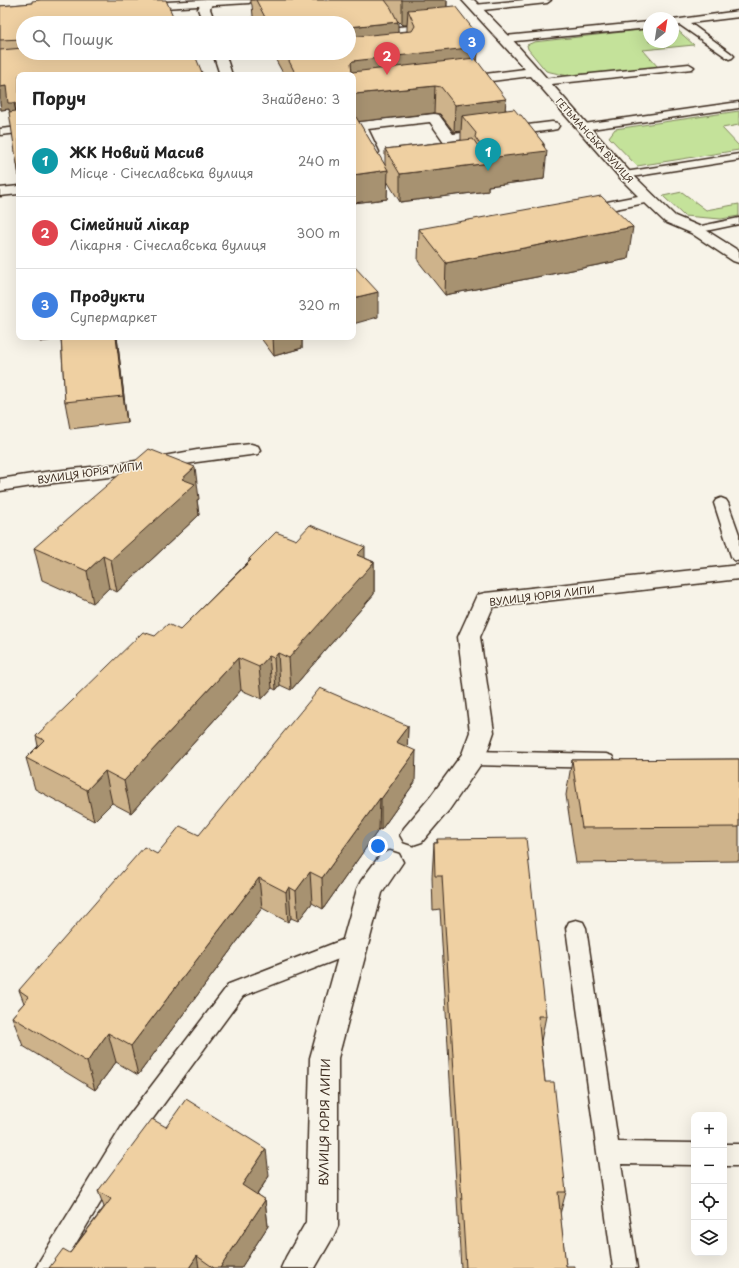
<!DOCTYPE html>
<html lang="uk">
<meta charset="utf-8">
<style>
:root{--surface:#fff;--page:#f2f2f2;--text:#222;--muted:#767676;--line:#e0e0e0;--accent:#0b8043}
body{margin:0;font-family:"Playpen Sans",sans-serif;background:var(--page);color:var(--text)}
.controls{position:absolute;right:12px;bottom:12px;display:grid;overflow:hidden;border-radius:8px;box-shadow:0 4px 16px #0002}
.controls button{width:36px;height:36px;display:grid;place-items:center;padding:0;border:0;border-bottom:1px solid var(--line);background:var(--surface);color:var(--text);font:20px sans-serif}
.compass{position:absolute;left:643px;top:12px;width:36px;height:36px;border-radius:50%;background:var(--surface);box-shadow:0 4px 16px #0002;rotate:30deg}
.you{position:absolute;left:378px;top:846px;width:14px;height:14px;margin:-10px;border:3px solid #fff;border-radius:50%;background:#1a73e8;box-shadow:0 0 0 6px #1a73e833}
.badge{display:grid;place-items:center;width:26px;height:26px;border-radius:50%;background:var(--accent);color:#fff;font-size:13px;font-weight:700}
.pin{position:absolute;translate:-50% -33px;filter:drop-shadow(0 1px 2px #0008)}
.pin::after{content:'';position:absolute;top:21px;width:14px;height:12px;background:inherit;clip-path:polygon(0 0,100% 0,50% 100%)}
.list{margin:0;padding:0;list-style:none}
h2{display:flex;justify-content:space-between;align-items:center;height:52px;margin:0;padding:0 16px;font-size:17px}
h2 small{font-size:13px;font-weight:400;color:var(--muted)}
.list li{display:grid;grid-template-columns:26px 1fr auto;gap:12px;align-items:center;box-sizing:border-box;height:72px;padding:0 16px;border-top:1px solid var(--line)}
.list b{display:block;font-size:15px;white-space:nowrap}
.list p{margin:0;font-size:13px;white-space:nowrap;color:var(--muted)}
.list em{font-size:13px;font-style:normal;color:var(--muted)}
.icon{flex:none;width:22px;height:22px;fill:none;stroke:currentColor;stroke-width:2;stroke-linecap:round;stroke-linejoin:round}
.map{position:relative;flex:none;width:739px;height:1268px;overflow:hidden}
.search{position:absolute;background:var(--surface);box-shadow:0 4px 16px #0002;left:16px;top:16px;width:340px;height:44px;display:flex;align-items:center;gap:10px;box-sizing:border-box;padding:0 14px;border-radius:22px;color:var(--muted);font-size:15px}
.panel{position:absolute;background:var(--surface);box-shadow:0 4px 16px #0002;left:16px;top:72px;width:340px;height:268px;border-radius:8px}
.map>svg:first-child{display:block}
.green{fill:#c4e29a;stroke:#80865c}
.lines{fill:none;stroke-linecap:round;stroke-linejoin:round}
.lane-casing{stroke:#3b2a1e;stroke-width:3}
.street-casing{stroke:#3b2a1e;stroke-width:3}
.lane{fill:#f7f3e8;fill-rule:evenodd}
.street{fill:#f7f3e8;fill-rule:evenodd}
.wall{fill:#ceb38b;stroke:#3b2a1e;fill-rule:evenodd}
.shaded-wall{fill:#a79271;stroke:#3b2a1e}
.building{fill:#efd0a2;stroke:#3b2a1e}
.labels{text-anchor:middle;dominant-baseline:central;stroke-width:3;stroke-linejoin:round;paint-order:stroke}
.far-street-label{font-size:9px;fill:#3b2a1e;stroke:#f7f3e8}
.street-label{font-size:10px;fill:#3b2a1e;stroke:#f7f3e8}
.near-street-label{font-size:12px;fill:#3b2a1e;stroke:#f7f3e8}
</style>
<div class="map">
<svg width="739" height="1268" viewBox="0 0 739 1268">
<rect width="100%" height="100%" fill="#f7f3e8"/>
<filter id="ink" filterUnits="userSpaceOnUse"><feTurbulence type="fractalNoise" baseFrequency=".025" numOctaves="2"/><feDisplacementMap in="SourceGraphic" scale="8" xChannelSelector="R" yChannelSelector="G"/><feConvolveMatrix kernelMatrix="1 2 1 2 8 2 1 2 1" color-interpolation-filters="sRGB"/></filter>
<g filter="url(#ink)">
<!-- green -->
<path class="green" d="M 673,26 L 694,45 L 643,50 L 658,67 L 568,76 L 546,71 L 528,49 L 527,45 L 534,42 L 649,29 L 649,42 L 673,42 Z
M 739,111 L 739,125 L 722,128 L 739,146 L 739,150 L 637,166 L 609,137 L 615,129 Z
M 682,192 L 706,210 L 739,204 L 739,216 L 721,219 L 684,216 L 663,196 Z"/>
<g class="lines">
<!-- lane casing -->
<g class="lane-casing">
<path id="lane" d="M 206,0 L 253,0 L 249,3 L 147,9 L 143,6 L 147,3 Z
M 524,0 L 551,0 L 547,3 L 474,11 L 470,8 L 474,5 Z
M 739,11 L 739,17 L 690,23 L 732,54 L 734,56 L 732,58 L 729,59 L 680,25 L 673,26 L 673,20 Z
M 649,22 L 649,28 L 505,42 L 501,39 L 505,36 Z
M 689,64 L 694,67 L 692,69 L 542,85 L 537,82 L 542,79 Z
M 739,102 L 739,108 L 584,130 L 579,127 L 584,124 Z
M 19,127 L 19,133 L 0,135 L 0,129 Z
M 739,154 L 739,160 L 625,178 L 620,175 L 625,172 Z
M 739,218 L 739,224 L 696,233 L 690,230 L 692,228 Z
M 721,498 L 726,500 L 728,503 L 739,534 L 739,561 L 734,560 L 731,556 L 714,503 L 716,500 Z
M 473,751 L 606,754 L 612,756 L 615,761 L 612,766 L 606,768 L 473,765 L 467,763 L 464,758 L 467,753 Z
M 576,920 L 583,922 L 586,928 L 618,1142 L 694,1143 L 694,1165 L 621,1164 L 637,1268 L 613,1268 L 566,928 L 569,922 Z
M 355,935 L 362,938 L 365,944 L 362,950 L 243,996 L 143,1132 L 61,1268 L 36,1268 L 40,1260 L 127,1118 L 229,984 Z
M 724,1144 L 739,1144 L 739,1166 L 724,1166 Z"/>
</g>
<!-- street casing -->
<g class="street-casing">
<path id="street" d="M 462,0 L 474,0 L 509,36 L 630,172 L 675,216 L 701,227 L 739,251 L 739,263 L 733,261 L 691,233 L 665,222 L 645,203 L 581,216 L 576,214 L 573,211 L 576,208 L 638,196 L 620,178 L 531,76 L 461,85 L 456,84 L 455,81 L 456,78 L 461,77 L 525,69 Z
M 202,1 L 210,1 L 212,3 L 210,9 L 215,23 L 203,23 L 198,9 Z
M 437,24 L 441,25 L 443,28 L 441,31 L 398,35 L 394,34 L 392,31 L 394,28 L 398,27 Z
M 213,53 L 225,53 L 232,75 L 220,75 Z
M 434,114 L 439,115 L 453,134 L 552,122 L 557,123 L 559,126 L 557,129 L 552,130 L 458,142 L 473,162 L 471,165 L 461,166 L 456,165 L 454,162 L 456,159 L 430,122 L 368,129 L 379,152 L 377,155 L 372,156 L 367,155 L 365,152 L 353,126 L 355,123 L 360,122 Z
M 19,186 L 19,194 L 0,196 L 0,188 Z
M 251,444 L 258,446 L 260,450 L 258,454 L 197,462 L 119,476 L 45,484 L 0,491 L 0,479 L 45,472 L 119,464 L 197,450 Z
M 739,565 L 739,579 L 493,607 L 480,637 L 494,732 L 485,758 L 449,810 L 422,842 L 413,845 L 404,842 L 400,835 L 404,828 L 431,796 L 462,754 L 470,732 L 458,637 L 477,595 L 485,593 Z
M 390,851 L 399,854 L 403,862 L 382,893 L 338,1058 L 338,1226 L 333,1237 L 315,1268 L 281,1268 L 286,1257 L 306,1222 L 310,1058 L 357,889 L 361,881 L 381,854 Z"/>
</g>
<!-- lane -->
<use href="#lane" class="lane"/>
<!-- street -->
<use href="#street" class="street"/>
</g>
<!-- wall -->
<path class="wall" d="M 40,0 L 23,23 L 23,53 L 115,54 L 125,54 L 124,53 L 194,53 L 19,176 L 9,109 L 1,110 L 0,103 L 0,6 L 32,3 Z
M 251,0 L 447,0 L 447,7 L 477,34 L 477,36 L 479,39 L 477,61 L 506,110 L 519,115 L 544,144 L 544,179 L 488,186 L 488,191 L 400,202 L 387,181 L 387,199 L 353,203 L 353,75 L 284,75 L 272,53 L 349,53 L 349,23 L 256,23 L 253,16 L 252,5 L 251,3 ZM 397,20 L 402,25 L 407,25 L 407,31 L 398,32 ZM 434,113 L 440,114 L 454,132 L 461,131 L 461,140 L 385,149 L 385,166 L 358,121 Z
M 419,229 L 628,259 L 445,295 L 418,261 Z
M 39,337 L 117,337 L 127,422 L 70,429 L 65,402 L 61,339 L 40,342 Z
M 260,337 L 302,337 L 302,348 L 274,356 Z
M 199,499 L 197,500 L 199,515 L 117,592 L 109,588 L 93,603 L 42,580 L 34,548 Z
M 296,540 L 365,558 L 374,562 L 374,594 L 291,690 L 280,685 L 276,690 L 272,688 L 262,699 L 241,690 L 131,813 L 112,803 L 94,821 L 35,789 L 26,758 L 38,746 L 36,736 L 155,636 L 180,630 L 249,561 L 249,559 Z
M 408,726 L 407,747 L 415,782 L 381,830 L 379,829 L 323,909 L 312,903 L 298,921 L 291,918 L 288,922 L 262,908 L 138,1075 L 116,1062 L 95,1090 L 23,1046 L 12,1017 L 24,1003 L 19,990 L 157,854 L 199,835 Z
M 739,759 L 739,861 L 576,863 L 566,795 L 572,760 Z
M 437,839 L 546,1016 L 541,1041 L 545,1082 L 566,1192 L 560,1214 L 566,1266 L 574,1268 L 461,1268 L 440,909 L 433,910 L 432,877 L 434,843 L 437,843 Z
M 166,1127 L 269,1176 L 257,1195 L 265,1200 L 268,1226 L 241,1268 L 49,1268 L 70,1253 L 104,1207 L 98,1191 Z"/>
<!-- shaded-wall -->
<path class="shaded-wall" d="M 402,0 L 447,0 L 446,22 L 408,10 L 407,25 L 402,25 Z
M 398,22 L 398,48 L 349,52 L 349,27 Z
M 479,39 L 477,65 L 351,75 L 351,63 L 353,61 L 462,41 Z
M 6,86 L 14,103 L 19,126 L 13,126 L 9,109 L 1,110 L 0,103 L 0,87 Z
M 435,86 L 434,113 L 355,122 L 353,124 L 353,96 L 355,94 Z
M 506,99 L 504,126 L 462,116 L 461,131 L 454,132 L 455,105 Z
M 542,144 L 544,144 L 544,151 L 547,151 L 544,179 L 488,186 L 488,191 L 400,202 L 400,174 L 489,163 L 489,158 Z
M 388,170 L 387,199 L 353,203 L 353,175 Z
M 633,227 L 628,259 L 445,295 L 446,263 Z
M 378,292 L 378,317 L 353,324 L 353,298 Z
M 116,337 L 117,337 L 127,422 L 123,396 Z
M 273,337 L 302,337 L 302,348 L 274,356 Z
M 195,467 L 199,499 L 197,500 L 199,515 L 117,592 L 111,560 L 182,479 Z
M 365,547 L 365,572 L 374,562 L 374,594 L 291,690 L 289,658 L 357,555 Z
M 103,556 L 109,588 L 93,603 L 87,571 Z
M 278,653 L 280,685 L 276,690 L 274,658 Z
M 269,656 L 272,688 L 262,699 L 259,667 Z
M 238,658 L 241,690 L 131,813 L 124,781 Z
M 408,726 L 407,758 L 396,742 Z
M 416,751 L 415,782 L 381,830 L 381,799 Z
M 105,771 L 112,803 L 94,821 L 87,790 Z
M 380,798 L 379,829 L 323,909 L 322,878 Z
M 310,872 L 312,903 L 298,921 L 296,891 Z
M 259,878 L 262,908 L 138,1075 L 131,1046 Z
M 289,887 L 291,918 L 288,922 L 286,892 Z
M 108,1033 L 116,1062 L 95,1090 L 87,1062 Z
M 266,1149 L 269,1176 L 246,1211 L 242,1185 Z
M 265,1200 L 268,1226 L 241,1268 L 220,1268 Z
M 197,1256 L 199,1268 L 189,1268 Z"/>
<!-- building -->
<path class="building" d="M 40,0 L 166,0 L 176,23 L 23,23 L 23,39 L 0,40 L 0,6 L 32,3 L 32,1 Z
M 256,0 L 385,0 L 391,8 L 398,22 L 349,27 L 349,23 L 268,23 Z
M 455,6 L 477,34 L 475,34 L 479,39 L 462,41 L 468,48 L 353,61 L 351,63 L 352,72 L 475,58 L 506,99 L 455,105 L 441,87 L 435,86 L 355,94 L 353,96 L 353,75 L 296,75 L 285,53 L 349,53 L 349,37 L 412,31 L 415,26 L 408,10 Z
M 23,48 L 23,53 L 115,53 L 115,54 L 129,54 L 129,53 L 194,53 L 203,75 L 19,75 L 19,176 L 15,152 L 9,112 L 16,111 L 16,104 L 14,103 L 8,103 L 6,86 L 0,87 L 0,50 Z
M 514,109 L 519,115 L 521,115 L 544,144 L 542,144 L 547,151 L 489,158 L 475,137 L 476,133 L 462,116 Z
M 353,112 L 388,170 L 353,175 Z
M 473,139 L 490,163 L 400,174 L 385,149 Z
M 601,196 L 633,227 L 446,263 L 419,229 Z
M 353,265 L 378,292 L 353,298 Z
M 61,337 L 116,337 L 123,396 L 65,402 Z
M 149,449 L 195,467 L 182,479 L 195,484 L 111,560 L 103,556 L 87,571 L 34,548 Z
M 310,525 L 365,547 L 357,555 L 374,562 L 289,658 L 278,653 L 274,658 L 269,656 L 259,667 L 238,658 L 124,781 L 105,771 L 87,790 L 26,758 L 44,740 L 36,736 L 143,632 L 155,636 L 168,624 L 180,630 L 251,560 L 249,559 L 276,532 L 296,540 Z
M 320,688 L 408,726 L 396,742 L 416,751 L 381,799 L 380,798 L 322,878 L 310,872 L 296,891 L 289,887 L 286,892 L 259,878 L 131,1046 L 108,1033 L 87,1062 L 12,1017 L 29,997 L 19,990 L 144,847 L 157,854 L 180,826 L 199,835 Z
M 739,759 L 739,827 L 582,828 L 572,760 Z
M 526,838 L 546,1016 L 538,1016 L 545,1082 L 554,1082 L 566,1192 L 558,1192 L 566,1266 L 574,1266 L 574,1268 L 466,1268 L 442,876 L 435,876 L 434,843 L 438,843 L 437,839 Z
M 186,1099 L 266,1149 L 242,1185 L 265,1200 L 220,1268 L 214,1268 L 197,1256 L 189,1268 L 49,1268 L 63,1249 L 70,1253 L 111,1199 L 98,1191 L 152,1119 L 166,1127 Z"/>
</g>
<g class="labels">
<!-- far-street labels -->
<g class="far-street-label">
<text transform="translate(595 140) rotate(48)">ГЕТЬМАНСЬКА ВУЛИЦЯ</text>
</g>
<!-- street labels -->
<g class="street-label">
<text transform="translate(90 472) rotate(-8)">ВУЛИЦЯ ЮРІЯ ЛИПИ</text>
<text transform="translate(542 595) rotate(-7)">ВУЛИЦЯ ЮРІЯ ЛИПИ</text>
</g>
<!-- near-street labels -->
<g class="near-street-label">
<text transform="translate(324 1122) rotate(-89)">ВУЛИЦЯ ЮРІЯ ЛИПИ</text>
</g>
</g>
</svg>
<div class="controls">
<button>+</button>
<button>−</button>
<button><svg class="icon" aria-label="locate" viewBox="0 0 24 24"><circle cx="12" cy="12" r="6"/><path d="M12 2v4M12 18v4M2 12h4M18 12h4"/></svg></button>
<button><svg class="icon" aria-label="layers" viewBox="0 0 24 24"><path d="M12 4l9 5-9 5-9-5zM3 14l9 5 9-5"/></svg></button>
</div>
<svg class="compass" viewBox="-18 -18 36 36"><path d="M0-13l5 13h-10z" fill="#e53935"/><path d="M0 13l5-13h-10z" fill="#767676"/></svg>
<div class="you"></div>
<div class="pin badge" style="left:488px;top:171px;background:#0f9aa8">1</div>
<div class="pin badge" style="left:387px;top:75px;background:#e0444e">2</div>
<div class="pin badge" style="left:472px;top:61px;background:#3f7fe0">3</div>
<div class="search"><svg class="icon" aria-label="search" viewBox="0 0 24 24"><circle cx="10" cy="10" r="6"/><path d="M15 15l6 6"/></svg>Пошук</div>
<section class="panel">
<h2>Поруч<small>Знайдено: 3</small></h2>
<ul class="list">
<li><span class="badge" style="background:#0f9aa8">1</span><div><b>ЖК Новий Масив</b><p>Місце · Січеславська вулиця</p></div><em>240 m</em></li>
<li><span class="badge" style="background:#e0444e">2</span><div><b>Сімейний лікар</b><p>Лікарня · Січеславська вулиця</p></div><em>300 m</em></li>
<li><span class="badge" style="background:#3f7fe0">3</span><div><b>Продукти</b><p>Супермаркет</p></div><em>320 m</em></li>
</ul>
</section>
</div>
